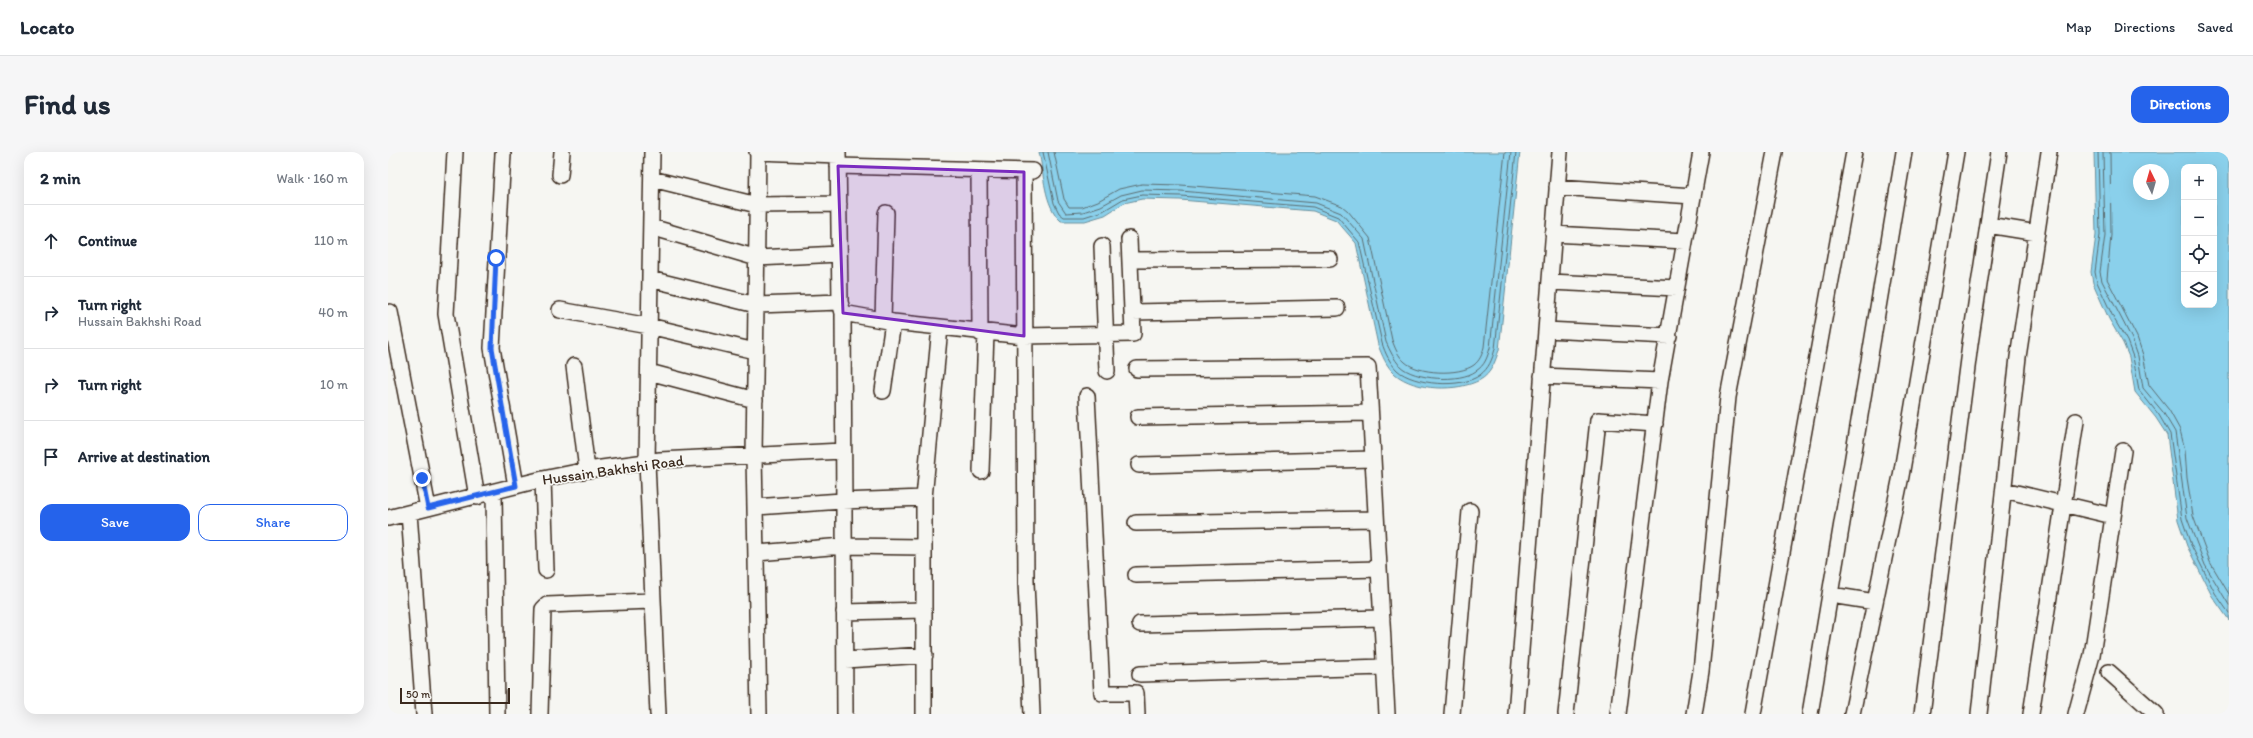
<!DOCTYPE html>
<meta charset="utf-8">
<style>
:root{--surface:#fff;--page:#f6f6f7;--text:#1f2937;--muted:#747a83;--line:#e0e1e3;--accent:#2563eb}
body{margin:0;font-family:Itim,sans-serif;background:var(--page);color:var(--text)}
.controls{position:absolute;right:12px;top:12px;display:grid;overflow:hidden;border-radius:8px;box-shadow:0 4px 16px #0002}
.controls button{width:36px;height:36px;display:grid;place-items:center;padding:0;border:0;border-bottom:1px solid var(--line);background:var(--surface);color:var(--text);font:20px sans-serif}
.compass{position:absolute;left:1745px;top:12px;width:36px;height:36px;border-radius:50%;background:var(--surface);box-shadow:0 4px 16px #0002;rotate:355deg}
.scale{position:absolute;left:12px;bottom:10px;width:110px;box-sizing:border-box;padding-left:4px;border:2px solid #3b2a1e;border-top:0;font-size:11px;line-height:14px;white-space:nowrap;color:#3b2a1e;-webkit-text-stroke:3px #f6f6f2;paint-order:stroke}
.stop{position:absolute;width:12px;height:12px;margin:-9px;border:3px solid #2563eb;border-radius:50%;background:#fff}
.stop.end{background:#2563eb;border-color:#fff;box-shadow:0 1px 4px #0008}
.list{margin:0;padding:0;list-style:none}
h2{display:flex;justify-content:space-between;align-items:center;height:52px;margin:0;padding:0 16px;font-size:17px}
h2 small{font-size:13px;font-weight:400;color:var(--muted)}
.list li{display:grid;grid-template-columns:26px 1fr auto;gap:12px;align-items:center;box-sizing:border-box;height:72px;padding:0 16px;border-top:1px solid var(--line)}
.list b{display:block;font-size:15px;white-space:nowrap}
.list p{margin:0;font-size:13px;white-space:nowrap;color:var(--muted)}
.list em{font-size:13px;font-style:normal;color:var(--muted)}
.actions{display:flex;gap:8px;padding:12px 16px}
.actions a{flex:1;padding:9px 0;border:1px solid var(--accent);border-radius:12px;text-align:center;font-size:14px;color:var(--accent)}
.actions .main{background:var(--accent);color:#fff}
.icon{flex:none;width:22px;height:22px;fill:none;stroke:currentColor;stroke-width:2;stroke-linecap:round;stroke-linejoin:round}
.map{position:relative;flex:none;width:1841px;height:562px;overflow:hidden;border-radius:12px}
header{display:flex;align-items:center;gap:24px;box-sizing:border-box;height:56px;padding:0 20px;background:var(--surface);border-bottom:1px solid var(--line)}
header strong{font-size:19px}
nav{display:flex;gap:22px;margin-inline-start:auto;font-size:14px}
.intro{display:flex;align-items:center;justify-content:space-between;box-sizing:border-box;height:96px;padding:0 24px}
h1{margin:0;font-size:28px}
.button{padding:10px 18px;border-radius:12px;background:var(--accent);color:#fff;font-size:14px;font-weight:700}
main{display:flex;gap:24px;padding:0 24px}
aside{flex:1;background:var(--surface);border-radius:12px;box-shadow:0 4px 16px #0002}
.map>svg:first-child{display:block}
.water{fill:#8ad0eb;stroke:#6a8e99;fill-rule:evenodd}
.lines{fill:none;stroke-linecap:round;stroke-linejoin:round}
.shore{stroke:#5b6c70;stroke-width:1}
.minor-casing{stroke:#3b2a1e;stroke-width:18}
.minor{stroke:#f6f6f2;stroke-width:15}
.route{stroke:#2563eb;stroke-width:5}
.marked{fill:#7b2cbf;fill-opacity:0.2;stroke:#7b2cbf;stroke-width:3;stroke-linejoin:round}
.labels{text-anchor:middle;dominant-baseline:central;stroke-width:3.5;stroke-linejoin:round;paint-order:stroke}
.street-label{font-size:15px;fill:#3b2a1e;stroke:#f6f6f2}
</style>
<header>
<strong>Locato</strong>
<nav><a>Map</a><a>Directions</a><a>Saved</a></nav>
</header>
<div class="intro"><h1>Find us</h1><a class="button">Directions</a></div>
<main>
<aside>
<h2>2 min<small>Walk · 160 m</small></h2>
<ul class="list">
<li><svg class="icon" aria-label="ahead" viewBox="0 0 24 24"><path d="M12 20V5M6 11l6-6 6 6"/></svg><div><b>Continue</b></div><em>110 m</em></li>
<li><svg class="icon" aria-label="right" viewBox="0 0 24 24"><path d="M7 20v-9h11M14 6l5 5-5 5"/></svg><div><b>Turn right</b><p>Hussain Bakhshi Road</p></div><em>40 m</em></li>
<li><svg class="icon" aria-label="right" viewBox="0 0 24 24"><path d="M7 20v-9h11M14 6l5 5-5 5"/></svg><div><b>Turn right</b></div><em>10 m</em></li>
<li><svg class="icon" aria-label="arrive" viewBox="0 0 24 24"><path d="M6 21V4h12l-3 4 3 4H6"/></svg><div><b>Arrive at destination</b></div></li>
</ul>
<div class="actions"><a class="main">Save</a><a>Share</a></div>
</aside>
<div class="map">
<svg width="1841" height="562" viewBox="0 0 1841 562">
<rect width="100%" height="100%" fill="#f6f6f2"/>
<filter id="ink" filterUnits="userSpaceOnUse"><feTurbulence type="fractalNoise" baseFrequency=".025" numOctaves="2"/><feDisplacementMap in="SourceGraphic" scale="8" xChannelSelector="R" yChannelSelector="G"/><feConvolveMatrix kernelMatrix="1 2 1 2 8 2 1 2 1" color-interpolation-filters="sRGB"/></filter>
<g filter="url(#ink)">
<!-- water -->
<path class="water" d="M 651,0 L 1132,0 L 1111,198 C 1107,210 1103,222 1092,228 C 1069,240 1027,239 1007,222 C 998,214 994,203 990,193 L 968,91 L 948,68 L 925,59 L 792,48 L 754,47 L 736,51 L 717,63 L 697,69 L 673,69 C 656,54 656,22 651,0 Z
M 1706,0 L 1841,0 L 1841,468 L 1824,444 L 1799,394 L 1790,368 L 1779,283 L 1768,266 L 1747,240 L 1741,205 L 1735,191 L 1721,167 L 1705,131 L 1703,120 L 1708,83 ZM 1796,15 L 1826,15 L 1826,153 L 1796,153 ZM 1751,18 L 1775,18 L 1775,42 L 1751,42 Z"/>
<g class="lines">
<!-- shore -->
<path class="shore" d="M 655,0 L 666,51 L 671,61 L 676,65 L 696,65 L 715,59 L 735,47 L 754,43 L 793,44 L 925,55 L 950,65 L 971,90 L 994,191 C 997,201 1002,211 1009,218 C 1025,233 1074,237 1092,223 C 1101,216 1104,208 1107,197 L 1128,0
M 660,0 L 670,49 L 678,61 L 695,60 L 713,54 L 733,43 L 754,38 L 793,39 L 928,51 L 953,61 L 976,87 L 998,190 C 1002,199 1006,207 1012,214 C 1026,228 1072,231 1088,219 C 1097,213 1099,206 1102,196 L 1123,0
M 666,0 L 676,47 L 681,55 L 694,55 L 710,49 L 731,37 L 754,32 L 793,33 L 927,44 L 954,54 L 960,59 L 982,86 L 1004,188 C 1007,196 1010,204 1017,210 C 1030,222 1071,224 1086,213 C 1092,208 1094,203 1096,195 L 1117,0
M 1710,0 L 1712,83 L 1707,120 L 1709,130 L 1725,165 L 1739,189 L 1745,205 L 1751,238 L 1771,263 L 1782,282 L 1794,367 L 1803,393 L 1827,441 L 1841,461
M 1715,0 L 1717,83 L 1712,120 L 1714,129 L 1744,187 L 1750,204 L 1755,236 L 1775,260 L 1787,280 L 1799,366 L 1817,413 L 1841,453
M 1722,0 L 1723,83 L 1719,127 L 1749,185 L 1755,203 L 1761,233 L 1781,258 L 1792,278 L 1797,298 L 1799,326 L 1805,364 L 1822,410 L 1841,442"/>
<!-- minor casing -->
<g class="minor-casing">
<path id="minor" d="M 67,0 L 58,162 L 89,345
M 264,0 L 259,310 L 270,562
M 369,0 L 450,3
M 370,0 L 366,304 L 371,562
M 450,0 L 452,150 L 455,161 L 457,562
M 115,2 L 104,196 L 128,334
M 450,14 L 645,19
M 591,18 L 592,181
M 636,20 L 638,431 L 644,562
M 172,23 L 174,0
M 264,27 L 369,53 L 451,52
M 1169,35 L 1305,44
M 1600,73 L 1649,81
M 263,75 L 369,106 L 451,102
M 1165,82 L 1297,89
M 714,94 L 719,219
M 742,108 L 942,107
M 262,127 L 368,153 L 452,150
M 1162,130 L 1289,136
M 172,158 L 261,174 L 367,199
M 2,160 L 40,356
M 744,160 L 949,156
M 455,161 L 505,170 L 636,184 L 745,182 L 741,87
M 495,168 L 498,61
M 1158,178 L 1281,184
M 186,214 L 199,318
M 749,217 L 980,215 L 999,562
M 261,220 L 367,248
M 1154,224 L 1272,229
M 495,239 L 505,170
M 699,244 L 714,541 L 748,541 L 749,562
M 750,265 L 982,261
M 751,313 L 985,307
M 593,319 L 598,181
M 155,327 L 158,418
M 1616,338 L 1725,364
M 106,341 L 109,562
M 367,355 L 454,349 L 536,346
M 21,361 L 36,562
M 0,366 L 155,327 L 199,318 L 272,308 L 454,299
M 748,371 L 988,367
M 368,401 L 455,394 L 535,395
M 748,423 L 991,417
M 1443,443 L 1487,450
M 456,460 L 536,458
M 752,472 L 994,466
M 457,508 L 537,503
M 1721,520 L 1768,562
M 752,522 L 997,515
M 152,562 L 155,457 L 159,453 L 263,449
M 536,562 L 536,346 L 552,175
M 1064,562 L 1082,359
M 1128,562 L 1172,0
M 1178,562 L 1210,268 L 1267,272
M 1230,562 L 1272,229 L 1313,0
M 1306,562 L 1313,519 L 1340,245 L 1387,0
M 1365,562 L 1466,0
M 1422,562 L 1516,0
M 1464,562 L 1513,324 L 1568,0
M 1534,562 L 1582,192 L 1611,0
M 1591,562 L 1630,205 L 1661,0
M 1643,562 L 1688,269
M 1688,562 L 1704,503 L 1735,299"/>
</g>
<!-- minor -->
<use href="#minor" class="minor"/>
</g>
</g>
<g class="lines" filter="url(#ink)">
<!-- route -->
<path class="route" d="M 34,326 L 40,356 L 128,334 L 104,196 L 108,106"/>
</g>
<!-- marked area -->
<path class="marked" d="M 450,14 L 636,20 L 636,184 L 455,161 Z"/>
<g class="labels">
<!-- street labels -->
<g class="street-label">
<text transform="translate(225 318) rotate(-8)">Hussain Bakhshi Road</text>
</g>
</g>
</svg>
<div class="controls">
<button>+</button>
<button>−</button>
<button><svg class="icon" aria-label="locate" viewBox="0 0 24 24"><circle cx="12" cy="12" r="6"/><path d="M12 2v4M12 18v4M2 12h4M18 12h4"/></svg></button>
<button><svg class="icon" aria-label="layers" viewBox="0 0 24 24"><path d="M12 4l9 5-9 5-9-5zM3 14l9 5 9-5"/></svg></button>
</div>
<svg class="compass" viewBox="-18 -18 36 36"><path d="M0-13l5 13h-10z" fill="#e53935"/><path d="M0 13l5-13h-10z" fill="#747a83"/></svg>
<div class="scale">50 m</div>
<div class="stop" style="left:108px;top:106px"></div>
<div class="stop end" style="left:34px;top:326px"></div>
</div>
</main>
